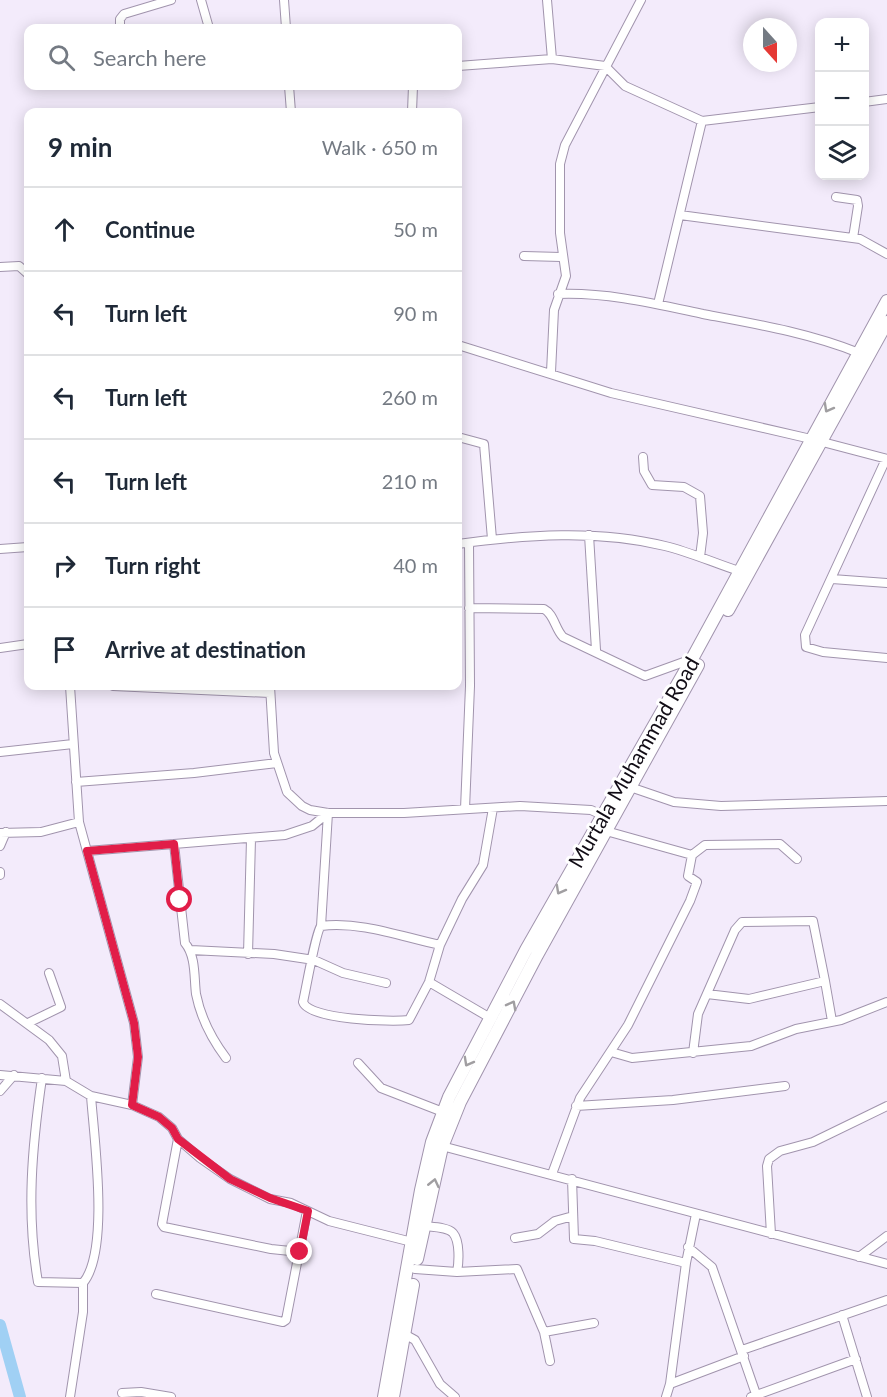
<!DOCTYPE html>
<meta charset="utf-8">
<style>
:root{--surface:#fff;--page:#f2f2f3;--text:#1f2937;--muted:#747a83;--line:#e0e1e3}
body{margin:0;font-family:Lato,sans-serif;background:var(--page);color:var(--text)}
.controls{position:absolute;right:18px;top:18px;display:grid;overflow:hidden;border-radius:12px;box-shadow:0 3px 15px #0003}
.controls button{width:54px;height:54px;display:grid;place-items:center;padding:0;border:0;border-bottom:2px solid var(--line);background:var(--surface);color:var(--text);font:30px sans-serif}
.compass{position:absolute;left:743px;top:18px;width:54px;height:54px;border-radius:50%;background:var(--surface);box-shadow:0 3px 15px #0003;rotate:159deg}
.stop{position:absolute;width:18px;height:18px;margin:-14px;border:4px solid #e11d48;border-radius:50%;background:#fff}
.stop.end{background:#e11d48;border-color:#fff;box-shadow:0 2px 6px #0008}
.list{margin:0;padding:0;list-style:none}
h2{display:flex;justify-content:space-between;align-items:center;height:78px;margin:0;padding:0 24px;font-size:26px}
h2 small{font-size:20px;font-weight:400;color:var(--muted)}
.list li{display:grid;grid-template-columns:39px 1fr auto;gap:18px;align-items:center;box-sizing:border-box;height:84px;padding:0 24px;border-top:2px solid var(--line)}
.list b{display:block;font-size:22px;white-space:nowrap}
.list em{font-size:20px;font-style:normal;color:var(--muted)}
.icon{flex:none;width:33px;height:33px;fill:none;stroke:currentColor;stroke-width:2;stroke-linecap:round;stroke-linejoin:round}
.map{position:relative;flex:none;width:887px;height:1397px;overflow:hidden}
.search{position:absolute;background:var(--surface);box-shadow:0 3px 15px #0003;left:24px;top:24px;width:438px;height:66px;display:flex;align-items:center;gap:15px;box-sizing:border-box;padding:0 21px;border-radius:12px;color:var(--muted);font-size:22px}
.panel{position:absolute;background:var(--surface);box-shadow:0 3px 15px #0003;left:24px;top:108px;width:438px;height:582px;border-radius:12px}
.map>svg:first-child{display:block}
.lines{fill:none;stroke-linecap:round;stroke-linejoin:round}
.river{stroke:#a0d0f4;stroke-width:12}
.minor-casing{stroke:#a194ad;stroke-width:10}
.highway-casing{stroke:#a194ad;stroke-width:14}
.minor{stroke:#fff;stroke-width:8}
.highway{stroke:#fff;stroke-width:12}
.oneway{stroke:#a09ea1}
.route{stroke:#e11d48;stroke-width:8}
.labels{text-anchor:middle;dominant-baseline:central;stroke-width:6;stroke-linejoin:round;paint-order:stroke}
.street-label{font-size:21px;fill:#110c15;stroke:#fff}
</style>
<div class="map">
<svg width="887" height="1397" viewBox="0 0 887 1397">
<rect width="100%" height="100%" fill="#f3ebfb"/>
<g class="lines">
<!-- river -->
<path class="river" d="M 0,1325 L 20,1397"/>
<!-- minor casing -->
<g class="minor-casing">
<path id="minor" d="M 201,0 L 209,28
M 284,0 L 286,28
M 547,0 L 552,59
M 120,28 L 120,19 L 124,14 L 171,0
M 458,66 L 552,59 L 605,66 L 625,86 L 702,121 L 820,107
M 289,86 L 291,112
M 864,102 L 887,99
M 412,112 L 413,86
M 836,197 L 857,200 L 858,206 L 853,238
M 680,215 L 860,239 L 887,254
M 524,256 L 561,257
M 0,267 L 19,266 L 28,274
M 558,294 C 607,292 656,304 703,314 C 756,324 809,333 859,353
M 658,304 L 702,121
M 458,345 L 611,393 L 811,439 L 887,459
M 551,372 L 554,310 L 566,276 L 560,233 L 560,164 L 565,145 L 641,0
M 458,437 L 484,444 L 492,539
M 643,457 L 644,471 L 652,485 L 684,487 L 700,496 L 703,533 L 700,557
M 886,459 L 805,635 L 806,647 L 823,652 L 887,658
M 589,535 L 596,650
M 458,544 C 525,535 597,529 665,546 C 690,552 714,563 739,571
M 0,549 L 28,547
M 832,579 L 887,583
M 469,608 L 544,609 C 554,614 555,629 563,637 L 645,676 L 692,659
M 0,648 L 28,644
M 70,686 L 79,822 L 134,1023 L 138,1057 L 132,1105
M 113,686 L 270,693
M 270,686 L 274,753 L 287,792 L 302,806 L 310,810 L 328,813 L 404,813 L 520,806 L 591,810 L 602,815
M 0,752 L 73,744
M 76,782 L 194,773 L 277,763
M 630,787 L 674,802 L 721,806 L 887,801
M 465,809 L 470,686 L 469,543
M 328,813 L 321,926 C 316,931 306,989 303,1002 C 309,1020 391,1022 409,1020 L 429,982 L 440,945 L 462,899 L 483,865 L 493,808
M 0,833 L 41,832 L 79,822
M 0,846 L 6,832
M 87,851 L 174,844
M 692,855 L 705,845 L 780,844 L 797,859
M 0,872 L 0,875
M 321,926 C 361,921 402,937 440,945
M 191,950 L 274,954 L 314,960 L 343,973 L 386,983
M 248,954 L 251,839
M 429,982 L 492,1019
M 707,994 L 749,999 L 825,981 L 832,1021
M 0,1004 L 49,1040 L 62,1056 L 66,1081
M 28,1023 L 61,1007 L 49,973
M 611,1052 L 632,1058 L 751,1046 L 796,1029 L 841,1020 L 887,1002
M 693,1053 L 698,1014 L 735,930 L 742,922 L 813,921 L 825,981
M 226,1058 C 211,1038 201,1019 196,994 C 194,978 196,956 185,943 L 174,844 L 285,835 L 312,826 L 328,813
M 358,1063 L 381,1088 L 443,1112
M 0,1075 L 66,1081 L 91,1096 L 132,1105 L 159,1117 L 172,1128 L 178,1139 L 200,1158 L 230,1179 L 270,1199 L 291,1203 L 329,1221 L 412,1242
M 42,1078 C 32,1147 26,1213 38,1282 L 83,1283
M 0,1091 L 14,1075
M 576,1106 L 673,1100 L 785,1086
M 178,1139 L 162,1224 L 164,1227 L 271,1249 L 300,1252
M 438,1145 L 887,1264
M 552,1174 L 580,1098 L 628,1025 L 690,901 L 697,882 L 688,876 L 692,855 L 606,831
M 572,1179 L 574,1239 L 595,1241 L 686,1263
M 424,1226 C 431,1227 448,1227 453,1233 C 460,1241 459,1262 457,1272
M 771,1234 L 767,1166 L 769,1159 L 780,1151 L 813,1142 L 887,1106
M 515,1238 L 538,1234 L 555,1221 L 573,1216
M 688,1247 L 712,1267 L 757,1397
M 859,1257 L 887,1236
M 415,1269 L 457,1272 L 517,1269 L 544,1332 L 550,1361
M 156,1294 L 283,1322 L 286,1320 L 307,1211
M 842,1315 L 867,1397
M 544,1332 L 594,1323
M 404,1334 L 415,1340 L 440,1384 L 455,1397
M 742,1350 L 887,1300
M 670,1384 L 744,1356
M 122,1393 L 141,1392 L 171,1397
M 70,1397 L 83,1312 L 83,1283 C 110,1251 94,1138 91,1096
M 666,1397 L 670,1384 L 686,1263 L 696,1214
M 751,1397 L 856,1359"/>
</g>
<!-- highway casing -->
<g class="highway-casing">
<path id="highway" d="M 728,610 L 887,322
M 417,1259 L 442,1147 L 460,1102 L 537,955 L 698,665
M 384,1397 L 421,1190 L 432,1142 L 449,1097 L 526,950 L 692,659 L 887,301
M 393,1397 L 413,1285"/>
</g>
<!-- minor -->
<use href="#minor" class="minor"/>
<!-- highway -->
<use href="#highway" class="highway"/>
</g>
<!-- one-way arrows -->
<defs><path id="oneway-chevron" d="M-2-3.5L2.5 0L-2 3.5" fill="none" stroke-width="1.6" stroke-linecap="round" stroke-linejoin="round" transform="scale(1.5)"/></defs>
<g class="oneway">
<use href="#oneway-chevron" transform="translate(828 408) rotate(119)"/>
<use href="#oneway-chevron" transform="translate(560 890) rotate(119)"/>
<use href="#oneway-chevron" transform="translate(512 1005) rotate(-62)"/>
<use href="#oneway-chevron" transform="translate(468 1062) rotate(119)"/>
<use href="#oneway-chevron" transform="translate(434 1183) rotate(-77)"/>
</g>
<g class="lines">
<!-- route -->
<path class="route" d="M 180,900 L 174,844 L 87,851 L 134,1023 L 138,1057 L 132,1105 L 159,1117 L 172,1128 L 178,1139 L 230,1179 L 270,1198 L 308,1211 L 300,1252"/>
</g>
<g class="labels">
<!-- street labels -->
<g class="street-label">
<text transform="translate(633 762) rotate(-60)">Murtala Muhammad Road</text>
</g>
</g>
</svg>
<div class="controls">
<button>+</button>
<button>−</button>
<button><svg class="icon" aria-label="layers" viewBox="0 0 24 24"><path d="M12 4l9 5-9 5-9-5zM3 14l9 5 9-5"/></svg></button>
</div>
<svg class="compass" viewBox="-18 -18 36 36"><path d="M0-13l5 13h-10z" fill="#e53935"/><path d="M0 13l5-13h-10z" fill="#747a83"/></svg>
<div class="stop" style="left:180px;top:900px"></div>
<div class="stop end" style="left:300px;top:1252px"></div>
<div class="search"><svg class="icon" aria-label="search" viewBox="0 0 24 24"><circle cx="10" cy="10" r="6"/><path d="M15 15l6 6"/></svg>Search here</div>
<section class="panel">
<h2>9 min<small>Walk · 650 m</small></h2>
<ul class="list">
<li><svg class="icon" aria-label="ahead" viewBox="0 0 24 24"><path d="M12 20V5M6 11l6-6 6 6"/></svg><div><b>Continue</b></div><em>50 m</em></li>
<li><svg class="icon" aria-label="left" viewBox="0 0 24 24"><path d="M17 20v-9H6M10 6l-5 5 5 5"/></svg><div><b>Turn left</b></div><em>90 m</em></li>
<li><svg class="icon" aria-label="left" viewBox="0 0 24 24"><path d="M17 20v-9H6M10 6l-5 5 5 5"/></svg><div><b>Turn left</b></div><em>260 m</em></li>
<li><svg class="icon" aria-label="left" viewBox="0 0 24 24"><path d="M17 20v-9H6M10 6l-5 5 5 5"/></svg><div><b>Turn left</b></div><em>210 m</em></li>
<li><svg class="icon" aria-label="right" viewBox="0 0 24 24"><path d="M7 20v-9h11M14 6l5 5-5 5"/></svg><div><b>Turn right</b></div><em>40 m</em></li>
<li><svg class="icon" aria-label="arrive" viewBox="0 0 24 24"><path d="M6 21V4h12l-3 4 3 4H6"/></svg><div><b>Arrive at destination</b></div></li>
</ul>
</section>
</div>
